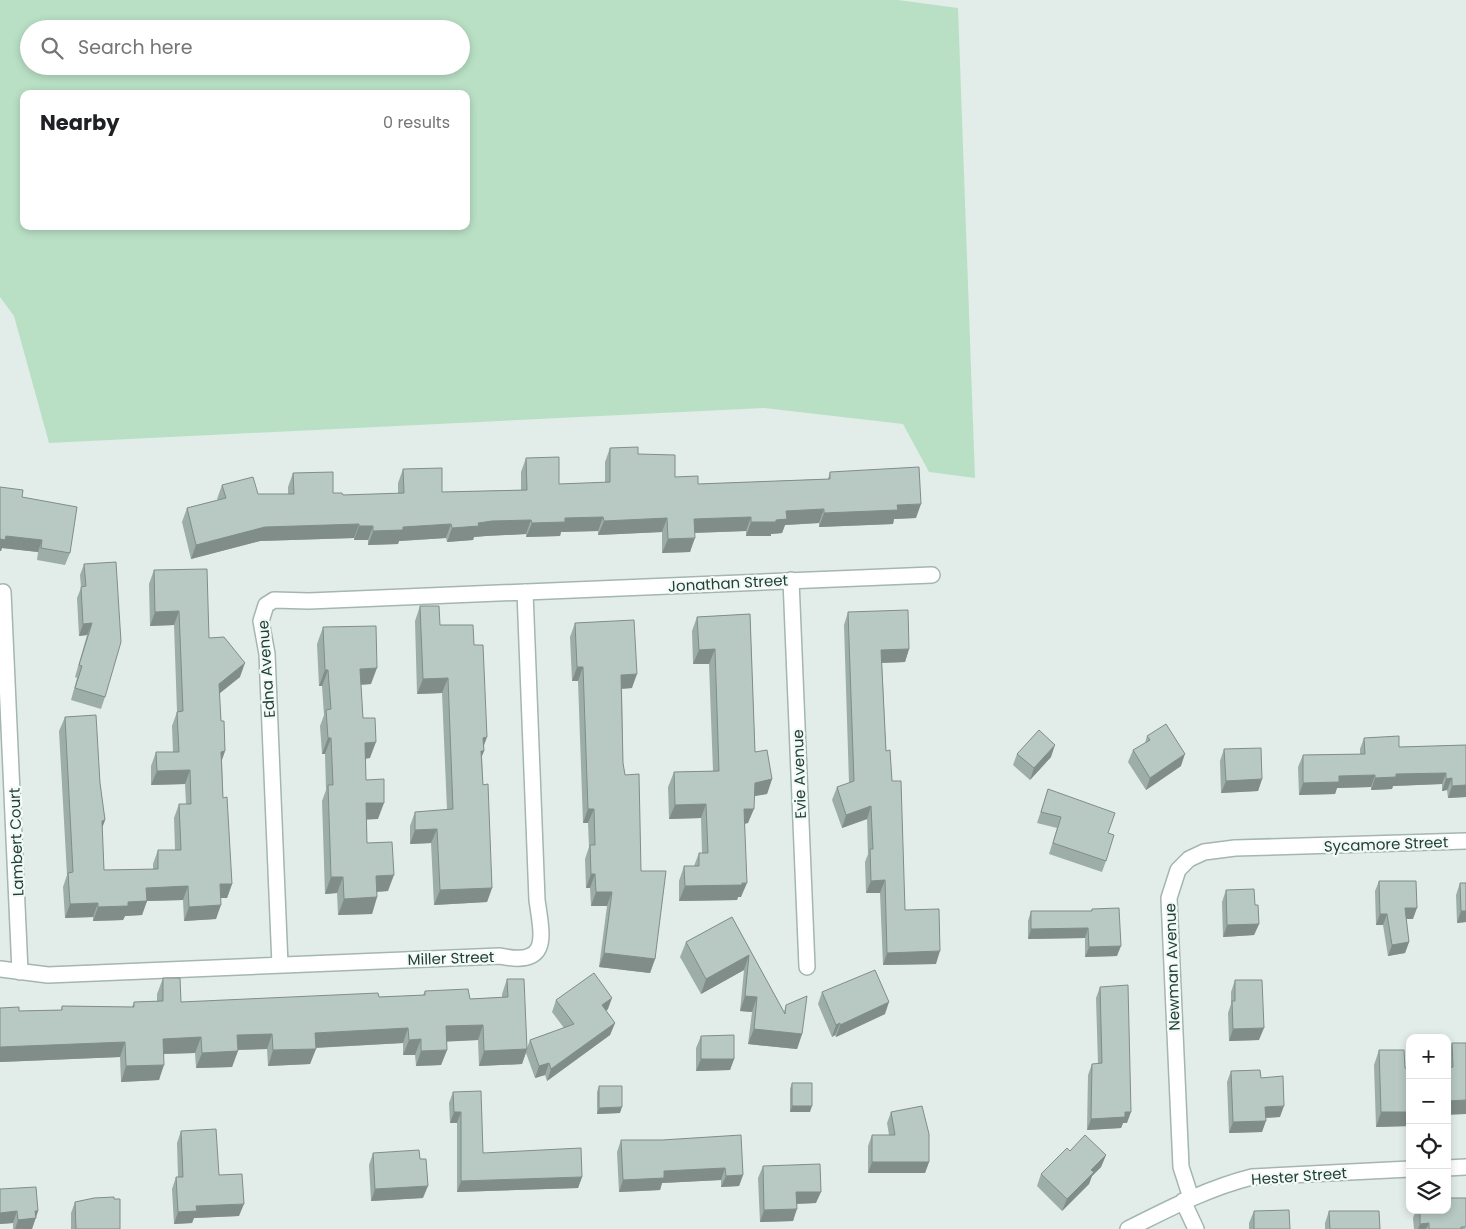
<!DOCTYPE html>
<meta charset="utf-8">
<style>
:root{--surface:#fff;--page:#f2f2f2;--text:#202124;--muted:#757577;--line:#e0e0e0}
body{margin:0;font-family:Poppins,sans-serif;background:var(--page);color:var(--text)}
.controls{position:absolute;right:15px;bottom:15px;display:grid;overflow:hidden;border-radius:10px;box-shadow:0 2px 8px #0003}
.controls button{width:45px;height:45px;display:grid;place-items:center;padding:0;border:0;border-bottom:1px solid var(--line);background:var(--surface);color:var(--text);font:25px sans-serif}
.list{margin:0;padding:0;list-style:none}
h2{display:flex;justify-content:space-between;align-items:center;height:65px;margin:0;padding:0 20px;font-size:21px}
h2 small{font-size:16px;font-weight:400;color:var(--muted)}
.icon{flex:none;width:28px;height:28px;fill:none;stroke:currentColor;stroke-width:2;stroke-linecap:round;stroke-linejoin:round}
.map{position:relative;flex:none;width:1466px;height:1229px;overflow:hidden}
.search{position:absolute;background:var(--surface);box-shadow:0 2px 8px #0003;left:20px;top:20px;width:450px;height:55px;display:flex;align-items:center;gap:12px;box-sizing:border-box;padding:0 18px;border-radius:28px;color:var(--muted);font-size:19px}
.panel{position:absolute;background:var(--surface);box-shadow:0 2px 8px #0003;left:20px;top:90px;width:450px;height:140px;border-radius:10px}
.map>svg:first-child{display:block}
.green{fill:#b9e0c5;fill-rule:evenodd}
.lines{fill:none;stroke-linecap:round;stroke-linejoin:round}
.minor-casing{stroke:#a4b6b0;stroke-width:18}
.minor{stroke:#fff;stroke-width:15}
.wall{fill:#9dada7}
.shaded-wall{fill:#808d88}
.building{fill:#b7c9c2;stroke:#808d88}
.labels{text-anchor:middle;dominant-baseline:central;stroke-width:4.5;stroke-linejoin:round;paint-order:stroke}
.street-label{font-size:15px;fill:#214038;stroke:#f3faf6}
</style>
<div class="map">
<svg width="1466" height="1229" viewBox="0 0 1466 1229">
<rect width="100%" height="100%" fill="#e2ede9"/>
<!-- green -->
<path class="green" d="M 0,0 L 898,0 L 958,8 L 975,478 L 929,472 L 903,424 L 764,408 L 49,443 L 14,316 L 0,297 ZM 29,29 L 461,29 L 461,66 L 29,66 ZM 24,94 L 466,94 L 466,226 L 24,226 Z"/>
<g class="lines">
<!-- minor casing -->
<g class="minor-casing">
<path id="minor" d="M 791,580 L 807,967
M 3,592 L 20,972
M 280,965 L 267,654 L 261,621 L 266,605 L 274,600 L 309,601 L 932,575
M 0,969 L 48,975 L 500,956 C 551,967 542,936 537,900 L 525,592
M 1447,1168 L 1466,1167
M 1191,1198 L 1181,1167 L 1169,898 L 1178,870 L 1189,859 L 1204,852 L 1235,848 L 1466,841
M 1183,1201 L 1196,1229
M 1128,1229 C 1168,1209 1208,1188 1252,1177 L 1410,1169"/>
</g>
<!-- minor -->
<use href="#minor" class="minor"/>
</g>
<!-- wall -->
<path class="wall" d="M 610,448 L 638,454 L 675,477 L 698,484 L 828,479 L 830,472 L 916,518 L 894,519 L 893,524 L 819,527 L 819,523 L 785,525 L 782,533 L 771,534 L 771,536 L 746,536 L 746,531 L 695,533 L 690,552 L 662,553 L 662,532 L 598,535 L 598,531 L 561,532 L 560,536 L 526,537 L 526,534 L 486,536 L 474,537 L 473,540 L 447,542 L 446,538 L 399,541 L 398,544 L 368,545 L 368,540 L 354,540 L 354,538 L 260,541 L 191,559 L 182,522 L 187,508 L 218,500 L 217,499 L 222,485 L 258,494 L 288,494 L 288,487 L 293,473 L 333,493 L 343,495 L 398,494 L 398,483 L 403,469 L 442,492 L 521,490 L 521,472 L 526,458 L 559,484 L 605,483 L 605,462 Z
M 0,487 L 22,497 L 70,553 L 65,565 L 37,560 L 38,552 L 2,548 L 1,551 L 0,551 Z
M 84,564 L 105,697 L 101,709 L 71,700 L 77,678 L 75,677 L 87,635 L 79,636 L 77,598 L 81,588 L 80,575 Z
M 154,570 L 209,638 L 240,677 L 219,693 L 221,721 L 225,751 L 222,760 L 223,798 L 232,884 L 227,898 L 220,898 L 216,919 L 184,921 L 183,900 L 147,901 L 142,915 L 125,916 L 123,920 L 93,921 L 93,917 L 65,918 L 63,887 L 67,875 L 59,731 L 65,717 L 100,783 L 105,820 L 102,828 L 104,870 L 153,869 L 153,864 L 158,850 L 175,850 L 174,818 L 179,804 L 186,804 L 185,784 L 151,785 L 151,766 L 156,752 L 173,752 L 172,726 L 177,712 L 174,625 L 150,626 L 149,584 Z
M 420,606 L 440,625 L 474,645 L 483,747 L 484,751 L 482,756 L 483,785 L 492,888 L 487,902 L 434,905 L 431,843 L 410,844 L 410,826 L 415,812 L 447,810 L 442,693 L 417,694 L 415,621 Z
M 848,612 L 909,649 L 905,662 L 882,663 L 886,751 L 892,781 L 905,910 L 936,964 L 883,965 L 880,893 L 866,893 L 865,862 L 868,854 L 867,819 L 842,828 L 832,800 L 837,787 L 849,783 L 844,625 Z
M 750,614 L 755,752 L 772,779 L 767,794 L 754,796 L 748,823 L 745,824 L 741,897 L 738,897 L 737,900 L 679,901 L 679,881 L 684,866 L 694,866 L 699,853 L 702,853 L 701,818 L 669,819 L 668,787 L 674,772 L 713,771 L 709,664 L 693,664 L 692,631 L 697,617 Z
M 575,623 L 632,688 L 622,689 L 623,763 L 655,959 L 650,973 L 599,967 L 607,906 L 591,906 L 590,888 L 586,888 L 585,859 L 589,847 L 588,823 L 583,823 L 578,681 L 572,681 L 570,637 Z
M 323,627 L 371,684 L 361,685 L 363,718 L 370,758 L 365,759 L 366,780 L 378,819 L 367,819 L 367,843 L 388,891 L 377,892 L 377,897 L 372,914 L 338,915 L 337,893 L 325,894 L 322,801 L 326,790 L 325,754 L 322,754 L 320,726 L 324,715 L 322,686 L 319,686 L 317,644 Z
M 1147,736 L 1181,766 L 1146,790 L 1128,762 L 1133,750 L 1145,743 Z
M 1364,738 L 1399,747 L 1466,745 L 1466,797 L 1448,798 L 1447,790 L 1442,791 L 1442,784 L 1393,786 L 1392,789 L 1371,790 L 1371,787 L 1337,788 L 1335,794 L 1299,795 L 1298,767 L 1303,755 L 1360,754 L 1360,749 Z
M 1224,749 L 1262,779 L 1258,791 L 1221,793 L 1220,761 Z
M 1017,754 L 1051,757 L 1030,780 L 1013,765 Z
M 1048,789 L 1108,833 L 1106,861 L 1102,872 L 1049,854 L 1057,828 L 1037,823 Z
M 1379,881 L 1413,919 L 1406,919 L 1409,942 L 1405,953 L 1388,956 L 1383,925 L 1376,925 L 1375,891 Z
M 1460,883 L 1466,922 L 1457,923 L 1456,895 Z
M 1226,890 L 1255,905 L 1259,924 L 1254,935 L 1223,937 L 1222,902 Z
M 1092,909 L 1117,956 L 1085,957 L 1085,938 L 1028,939 L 1028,921 L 1031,911 L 1091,911 Z
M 732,917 L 784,1012 L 786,1005 L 802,1034 L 797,1049 L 748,1044 L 752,1012 L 740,1011 L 744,970 L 701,994 L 680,957 L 686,942 Z
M 163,978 L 181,1002 L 379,997 L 423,995 L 425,991 L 470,999 L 502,997 L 502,994 L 507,979 L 527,1048 L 530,1040 L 564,1028 L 552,1012 L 556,1000 L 608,1009 L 606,1011 L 615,1023 L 610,1035 L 547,1081 L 545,1075 L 535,1078 L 526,1053 L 522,1064 L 479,1066 L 478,1040 L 447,1041 L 447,1050 L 441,1065 L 416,1066 L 415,1055 L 403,1055 L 403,1043 L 316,1048 L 310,1064 L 268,1066 L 267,1049 L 238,1050 L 232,1067 L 196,1068 L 195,1053 L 164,1054 L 159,1080 L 121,1082 L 120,1057 L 0,1062 L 19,1011 L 61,1010 L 62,1006 L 132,1007 L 134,1002 L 157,1001 L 157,994 Z
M 1235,980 L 1259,1040 L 1229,1041 L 1228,1013 L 1231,1004 L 1231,992 Z
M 1100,987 L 1127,1123 L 1123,1123 L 1121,1128 L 1087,1130 L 1088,1075 L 1092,1064 L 1098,1064 L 1096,998 Z
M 822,992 L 885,1014 L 836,1037 L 835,1035 L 832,1037 L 818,1004 Z
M 701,1036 L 734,1059 L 730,1070 L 696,1071 L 696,1048 Z
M 1452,1043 L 1466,1043 L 1447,1115 L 1447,1056 Z
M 1379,1050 L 1405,1068 L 1410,1068 L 1410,1126 L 1376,1127 L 1374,1065 Z
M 1231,1071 L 1261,1078 L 1280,1117 L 1266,1118 L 1262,1132 L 1229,1133 L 1227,1082 Z
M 792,1083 L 810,1112 L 790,1112 L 790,1089 Z
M 599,1086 L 620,1113 L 597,1114 L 597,1092 Z
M 453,1092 L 483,1153 L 582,1177 L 578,1188 L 457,1192 L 457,1123 L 450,1123 L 449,1103 Z
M 891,1112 L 929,1162 L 925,1173 L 868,1173 L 868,1146 L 872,1135 L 889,1135 L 887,1123 Z
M 181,1131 L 219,1175 L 239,1216 L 194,1218 L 192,1223 L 174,1224 L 172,1189 L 176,1177 L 178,1177 L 177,1143 Z
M 621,1140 L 662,1140 L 743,1175 L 739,1186 L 721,1187 L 721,1180 L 662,1183 L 660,1190 L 619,1192 L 617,1152 Z
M 1070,1151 L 1106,1155 L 1101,1167 L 1092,1176 L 1089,1184 L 1062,1211 L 1037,1186 L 1041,1174 Z
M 373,1153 L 420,1159 L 423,1198 L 371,1201 L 369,1165 Z
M 763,1166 L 816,1203 L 797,1204 L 793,1221 L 760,1222 L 758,1178 Z
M 0,1189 L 38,1211 L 32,1229 L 13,1229 L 13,1223 L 0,1224 Z
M 75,1202 L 120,1229 L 71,1229 L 71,1213 Z
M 1416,1210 L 1447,1210 L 1466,1229 L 1414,1229 L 1413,1218 Z
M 1254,1211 L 1290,1229 L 1249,1229 L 1249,1223 Z
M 1329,1211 L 1380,1229 L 1325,1229 L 1325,1223 Z"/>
<!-- shaded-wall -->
<path class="shaded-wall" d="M 921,504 L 916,518 L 894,519 L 893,524 L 819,527 L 824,513 L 897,505 Z
M 824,509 L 819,523 L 785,525 L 782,533 L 771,534 L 771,536 L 746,536 L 751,522 L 776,520 L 786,511 Z
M 603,517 L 598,531 L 561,532 L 560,536 L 526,537 L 532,523 L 565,518 Z
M 751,517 L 746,531 L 689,533 L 694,519 Z
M 667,518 L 662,532 L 598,535 L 604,521 Z
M 531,520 L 526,534 L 486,536 L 474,537 L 473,540 L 447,542 L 452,528 L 492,521 Z
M 359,524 L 354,538 L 260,541 L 191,559 L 196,545 L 265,527 Z
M 451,524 L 446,538 L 399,541 L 398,544 L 368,545 L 373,531 L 403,527 Z
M 359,526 L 373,526 L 368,540 L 354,540 Z
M 6,536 L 42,540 L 38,552 L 2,548 L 1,551 L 0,551 L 0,539 Z
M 695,538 L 690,552 L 662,553 L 668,539 Z
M 179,611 L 174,625 L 150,626 L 155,612 Z
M 92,623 L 87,635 L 79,636 L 83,624 Z
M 715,649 L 709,664 L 693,664 L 699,650 Z
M 909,649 L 905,662 L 877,663 L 881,650 Z
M 245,663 L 240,677 L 214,698 L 219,684 Z
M 577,667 L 583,667 L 578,681 L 572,681 Z
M 377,668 L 371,684 L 354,685 L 360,669 Z
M 325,670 L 328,670 L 322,686 L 319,686 Z
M 637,674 L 632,688 L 616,689 L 621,675 Z
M 448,678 L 442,693 L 417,694 L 423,679 Z
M 487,737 L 482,751 L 484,751 L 478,765 L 483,738 Z
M 328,738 L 331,738 L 325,754 L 322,754 Z
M 376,742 L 370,758 L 359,759 L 365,743 Z
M 1055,745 L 1051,757 L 1030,780 L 1034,768 Z
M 225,751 L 220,765 L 221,752 Z
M 1185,754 L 1181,766 L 1146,790 L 1150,778 Z
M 190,770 L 185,784 L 151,785 L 157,771 Z
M 1446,773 L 1442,784 L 1393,786 L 1392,789 L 1371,790 L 1375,778 L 1396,774 Z
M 1375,775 L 1371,787 L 1337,788 L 1335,794 L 1299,795 L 1303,783 L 1339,776 Z
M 1452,778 L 1447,790 L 1442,791 L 1446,779 Z
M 772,779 L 767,794 L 749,797 L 755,783 Z
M 1262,779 L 1258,791 L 1221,793 L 1226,781 Z
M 1466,785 L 1466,797 L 1448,798 L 1452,786 Z
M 366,803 L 384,803 L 378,819 L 360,820 Z
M 706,804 L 701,818 L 669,819 L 675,805 Z
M 871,806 L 867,819 L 842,828 L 846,815 Z
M 588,809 L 594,809 L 588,823 L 583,823 Z
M 744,809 L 754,809 L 748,823 L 739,824 Z
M 105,820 L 100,834 L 102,821 Z
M 437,829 L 431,843 L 410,844 L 415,830 Z
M 591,874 L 595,874 L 590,888 L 586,888 Z
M 394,875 L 388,891 L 370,892 L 376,876 Z
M 331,877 L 343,877 L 337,893 L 325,894 Z
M 885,880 L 880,893 L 866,893 L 871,881 Z
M 747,883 L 741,897 L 738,897 L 737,900 L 679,901 L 685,886 Z
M 220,884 L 232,884 L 227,898 L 215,898 Z
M 188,886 L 183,900 L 147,901 L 142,915 L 125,916 L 123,920 L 93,921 L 98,907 L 128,902 L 146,888 Z
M 492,888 L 487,902 L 434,905 L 440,890 Z
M 596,892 L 612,892 L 607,906 L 591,906 Z
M 377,897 L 372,914 L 338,915 L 344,899 Z
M 98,903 L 93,917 L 65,918 L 70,904 Z
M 221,905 L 216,919 L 184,921 L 189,907 Z
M 1405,908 L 1417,908 L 1413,919 L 1401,919 Z
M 1461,911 L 1466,911 L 1466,922 L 1457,923 Z
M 1380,914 L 1387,914 L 1383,925 L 1376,925 Z
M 1259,924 L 1254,935 L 1223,937 L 1227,925 Z
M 1088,928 L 1085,938 L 1028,939 L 1031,929 Z
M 1409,942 L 1405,953 L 1388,956 L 1392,945 Z
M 1121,946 L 1117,956 L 1085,957 L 1089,947 Z
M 940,951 L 936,964 L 883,965 L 887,953 Z
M 604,953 L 655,959 L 650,973 L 599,967 Z
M 749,955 L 744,970 L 701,994 L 706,979 Z
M 745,996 L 757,997 L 752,1012 L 740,1011 Z
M 612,998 L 608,1009 L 598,1017 L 602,1005 Z
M 889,1002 L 885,1014 L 836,1037 L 840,1025 Z
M 615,1023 L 610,1035 L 547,1081 L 551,1069 Z
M 840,1023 L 835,1035 L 832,1037 L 836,1025 Z
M 483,1025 L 478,1040 L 440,1042 L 446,1026 Z
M 408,1028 L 403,1043 L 310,1048 L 315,1033 Z
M 1264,1028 L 1259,1040 L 1229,1041 L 1233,1029 Z
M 754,1029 L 802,1034 L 797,1049 L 748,1044 Z
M 272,1034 L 267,1049 L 231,1050 L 237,1035 Z
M 201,1037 L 195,1053 L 158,1054 L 163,1039 Z
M 421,1039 L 415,1055 L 403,1055 L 409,1040 Z
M 125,1042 L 120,1057 L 0,1062 L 0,1047 Z
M 316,1049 L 310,1064 L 268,1066 L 273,1050 Z
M 527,1049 L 522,1064 L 479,1066 L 484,1051 Z
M 447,1050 L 441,1065 L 416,1066 L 421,1051 Z
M 238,1051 L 232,1067 L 196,1068 L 202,1053 Z
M 701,1059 L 734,1059 L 730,1070 L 696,1071 Z
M 549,1063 L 545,1075 L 535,1078 L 539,1066 Z
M 164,1065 L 159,1080 L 121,1082 L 126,1066 Z
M 1466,1100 L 1466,1114 L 1447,1115 L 1447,1101 Z
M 792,1106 L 812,1106 L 810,1112 L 790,1112 Z
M 1284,1106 L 1280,1117 L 1261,1118 L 1265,1107 Z
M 622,1107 L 620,1113 L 597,1114 L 599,1108 Z
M 454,1112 L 461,1112 L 457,1123 L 450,1123 Z
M 1125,1112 L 1131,1112 L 1127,1123 L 1123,1123 L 1121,1128 L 1087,1130 L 1091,1119 Z
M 1381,1112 L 1410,1112 L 1410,1126 L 1376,1127 Z
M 1266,1121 L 1262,1132 L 1229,1133 L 1233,1122 Z
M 1106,1155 L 1101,1167 L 1092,1176 L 1089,1184 L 1062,1211 L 1067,1199 L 1091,1170 Z
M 872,1162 L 929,1162 L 925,1173 L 868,1173 Z
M 725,1168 L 721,1180 L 662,1183 L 660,1190 L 619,1192 L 623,1180 L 664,1171 Z
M 743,1175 L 739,1186 L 721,1187 L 726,1176 Z
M 582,1177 L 578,1188 L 457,1192 L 461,1181 Z
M 428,1186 L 423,1198 L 371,1201 L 375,1189 Z
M 796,1192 L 821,1192 L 816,1203 L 792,1204 Z
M 244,1204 L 239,1216 L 194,1218 L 192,1223 L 174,1224 L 178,1212 L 196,1206 Z
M 797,1209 L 793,1221 L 760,1222 L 764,1210 Z
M 17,1211 L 13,1223 L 0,1224 L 0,1213 Z
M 35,1211 L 38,1211 L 32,1229 L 15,1229 L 18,1220 Z
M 1429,1223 L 1426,1229 L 1418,1229 L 1420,1224 Z"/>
<!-- building -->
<path class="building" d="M 638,447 L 638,454 L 675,455 L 675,477 L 698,476 L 698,484 L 830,479 L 830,472 L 919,467 L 921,504 L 897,505 L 898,510 L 824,513 L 824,509 L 786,511 L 787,519 L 776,520 L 776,522 L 751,522 L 751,517 L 694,519 L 695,538 L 668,539 L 667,518 L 604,521 L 603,517 L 565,518 L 565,522 L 532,523 L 531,520 L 492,521 L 478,523 L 479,526 L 452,528 L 451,524 L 403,527 L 403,530 L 373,531 L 373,526 L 359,526 L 359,524 L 265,527 L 196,545 L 187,508 L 226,498 L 222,485 L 253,477 L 258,494 L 294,494 L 293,473 L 333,472 L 333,493 L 342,493 L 343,495 L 404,493 L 403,469 L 442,468 L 442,492 L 527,490 L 526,458 L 559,457 L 559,484 L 610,482 L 610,448 Z
M 0,487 L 23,490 L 22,497 L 77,507 L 70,553 L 41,548 L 42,540 L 6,536 L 5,540 L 0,539 Z
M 116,562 L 121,642 L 105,697 L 75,688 L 82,666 L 79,665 L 92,623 L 83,624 L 81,587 L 86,586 L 84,564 Z
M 207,569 L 209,638 L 224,637 L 245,663 L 219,684 L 221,721 L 224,721 L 225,751 L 221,752 L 223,798 L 227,797 L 232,884 L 220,884 L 221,905 L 189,907 L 188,886 L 146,888 L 147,901 L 128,902 L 128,906 L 98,907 L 98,903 L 70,904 L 68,873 L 73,872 L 65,717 L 96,715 L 100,783 L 105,820 L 102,821 L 104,870 L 158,869 L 158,850 L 181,850 L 179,804 L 191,804 L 190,770 L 157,771 L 156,752 L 179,752 L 177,712 L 183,711 L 179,611 L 155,612 L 154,570 Z
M 420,606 L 439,606 L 440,625 L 473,625 L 474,645 L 483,645 L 487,737 L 483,738 L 484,751 L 481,751 L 483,785 L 488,784 L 492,888 L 440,890 L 437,829 L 415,830 L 415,812 L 453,809 L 448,678 L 423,679 Z
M 908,610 L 909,649 L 881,650 L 886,751 L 890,750 L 892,781 L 901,781 L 905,910 L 939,909 L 940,951 L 887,953 L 885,880 L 871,881 L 870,849 L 873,849 L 871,806 L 846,815 L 837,787 L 854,781 L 848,612 Z
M 750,614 L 755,752 L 767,750 L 772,779 L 755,783 L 754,809 L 744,809 L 747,883 L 742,883 L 742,885 L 685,886 L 684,866 L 699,866 L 699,853 L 708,853 L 706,804 L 675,805 L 674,772 L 719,771 L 715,649 L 699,650 L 697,617 Z
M 634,620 L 637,674 L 621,675 L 623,763 L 625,775 L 639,774 L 641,871 L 666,871 L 655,959 L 604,953 L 612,892 L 596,892 L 595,874 L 591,874 L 590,845 L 595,845 L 594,809 L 588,809 L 583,667 L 577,667 L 575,623 Z
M 376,626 L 377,668 L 360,669 L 363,718 L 375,718 L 376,742 L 365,743 L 366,780 L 384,779 L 384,803 L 366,803 L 367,843 L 392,842 L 394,875 L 376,876 L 377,897 L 344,899 L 343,877 L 331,877 L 328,785 L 333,785 L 331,738 L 328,738 L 326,710 L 331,709 L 328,670 L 325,670 L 323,627 Z
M 1166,724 L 1185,754 L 1150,778 L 1133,750 L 1150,740 L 1147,736 Z
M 1039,730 L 1055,745 L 1034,768 L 1017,754 Z
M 1399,736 L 1399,747 L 1466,745 L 1466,785 L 1452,786 L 1452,778 L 1446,779 L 1446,773 L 1396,774 L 1396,777 L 1375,778 L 1375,775 L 1339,776 L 1339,782 L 1303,783 L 1303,755 L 1365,754 L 1364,738 Z
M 1261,748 L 1262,779 L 1226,781 L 1224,749 Z
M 1048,789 L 1115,813 L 1108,833 L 1114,835 L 1106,861 L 1053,843 L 1061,817 L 1041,812 Z
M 1379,881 L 1416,881 L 1417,908 L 1405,908 L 1409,942 L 1392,945 L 1387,914 L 1380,914 Z
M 1460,883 L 1466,883 L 1466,911 L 1461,911 Z
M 1254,889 L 1255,905 L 1258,905 L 1259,924 L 1227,925 L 1226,890 Z
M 1119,908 L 1121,946 L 1089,947 L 1088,928 L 1031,929 L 1031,911 L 1092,911 L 1092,909 Z
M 732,917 L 785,1014 L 786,1005 L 807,996 L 802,1034 L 754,1029 L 757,997 L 745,996 L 749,955 L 706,979 L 686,942 Z
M 875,970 L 889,1002 L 840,1025 L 840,1023 L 836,1025 L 822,992 Z
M 594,973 L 612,998 L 602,1005 L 615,1023 L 551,1069 L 549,1063 L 539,1066 L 530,1040 L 574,1024 L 556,1000 Z
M 163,978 L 180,978 L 181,1002 L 378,993 L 379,997 L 425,995 L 425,991 L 468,989 L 470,999 L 508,997 L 507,979 L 524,979 L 527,1049 L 484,1051 L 483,1025 L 446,1026 L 447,1050 L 421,1051 L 421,1039 L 409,1040 L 408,1028 L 315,1033 L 316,1049 L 273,1050 L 272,1034 L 237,1035 L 238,1051 L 202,1053 L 201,1037 L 163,1039 L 164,1065 L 126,1066 L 125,1042 L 0,1047 L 0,1008 L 19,1007 L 19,1011 L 62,1010 L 62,1006 L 134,1007 L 134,1002 L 163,1001 Z
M 1235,980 L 1262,980 L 1264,1028 L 1233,1029 L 1232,1001 L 1235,1001 Z
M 1128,985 L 1131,1112 L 1125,1112 L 1125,1117 L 1091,1119 L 1092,1064 L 1102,1063 L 1100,987 Z
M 734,1035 L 734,1059 L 701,1059 L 701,1036 Z
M 1452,1043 L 1466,1043 L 1466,1100 L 1447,1101 L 1447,1068 L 1453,1067 Z
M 1379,1050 L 1404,1050 L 1405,1068 L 1410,1068 L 1410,1112 L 1381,1112 Z
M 1260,1070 L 1261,1078 L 1283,1076 L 1284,1106 L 1265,1107 L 1266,1121 L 1233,1122 L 1231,1071 Z
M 792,1083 L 812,1083 L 812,1106 L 792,1106 Z
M 599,1086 L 622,1086 L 622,1107 L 599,1108 Z
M 481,1091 L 483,1153 L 581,1148 L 582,1177 L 461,1181 L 461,1112 L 454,1112 L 453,1092 Z
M 922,1106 L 929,1134 L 929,1162 L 872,1162 L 872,1135 L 895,1135 L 891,1112 Z
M 216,1129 L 219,1175 L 242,1174 L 244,1204 L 196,1206 L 197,1211 L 178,1212 L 176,1177 L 183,1177 L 181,1131 Z
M 741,1135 L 743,1175 L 726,1176 L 725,1168 L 664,1171 L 664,1178 L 623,1180 L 621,1140 L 662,1140 Z
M 1085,1135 L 1106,1155 L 1091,1170 L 1094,1172 L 1067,1199 L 1041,1174 L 1067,1148 L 1070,1151 Z
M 419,1150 L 420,1159 L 426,1159 L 428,1186 L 375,1189 L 373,1153 Z
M 820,1164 L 821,1192 L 796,1192 L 797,1209 L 764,1210 L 763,1166 Z
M 36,1187 L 38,1211 L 35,1211 L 36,1218 L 18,1220 L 17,1211 L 0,1213 L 0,1189 Z
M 114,1197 L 114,1199 L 120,1199 L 120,1229 L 76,1229 L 75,1202 L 94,1198 Z
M 1447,1198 L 1466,1198 L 1466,1227 L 1461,1227 L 1461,1229 L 1429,1229 L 1429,1223 L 1420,1224 L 1420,1210 L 1447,1210 Z
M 1289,1210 L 1290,1229 L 1254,1229 L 1254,1211 Z
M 1329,1211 L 1379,1211 L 1380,1229 L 1330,1229 Z"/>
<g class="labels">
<!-- street labels -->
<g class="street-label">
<text transform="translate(728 583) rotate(-3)">Jonathan Street</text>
<text transform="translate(266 669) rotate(-94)">Edna Avenue</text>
<text transform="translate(799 774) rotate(-92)">Evie Avenue</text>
<text transform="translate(16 842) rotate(-92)">Lambert Court</text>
<text transform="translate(1386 844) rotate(-2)">Sycamore Street</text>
<text transform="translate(451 958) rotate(-2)">Miller Street</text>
<text transform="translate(1172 967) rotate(-92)">Newman Avenue</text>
<text transform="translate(1299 1176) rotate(-4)">Hester Street</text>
</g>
</g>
</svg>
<div class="controls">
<button>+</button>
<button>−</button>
<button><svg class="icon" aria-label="locate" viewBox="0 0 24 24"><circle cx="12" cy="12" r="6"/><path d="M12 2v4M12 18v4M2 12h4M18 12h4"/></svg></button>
<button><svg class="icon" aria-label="layers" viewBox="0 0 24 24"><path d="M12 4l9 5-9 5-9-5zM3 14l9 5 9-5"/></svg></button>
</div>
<div class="search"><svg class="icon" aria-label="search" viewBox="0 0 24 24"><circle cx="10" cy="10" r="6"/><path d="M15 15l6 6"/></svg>Search here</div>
<section class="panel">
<h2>Nearby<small>0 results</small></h2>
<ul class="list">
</ul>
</section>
</div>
